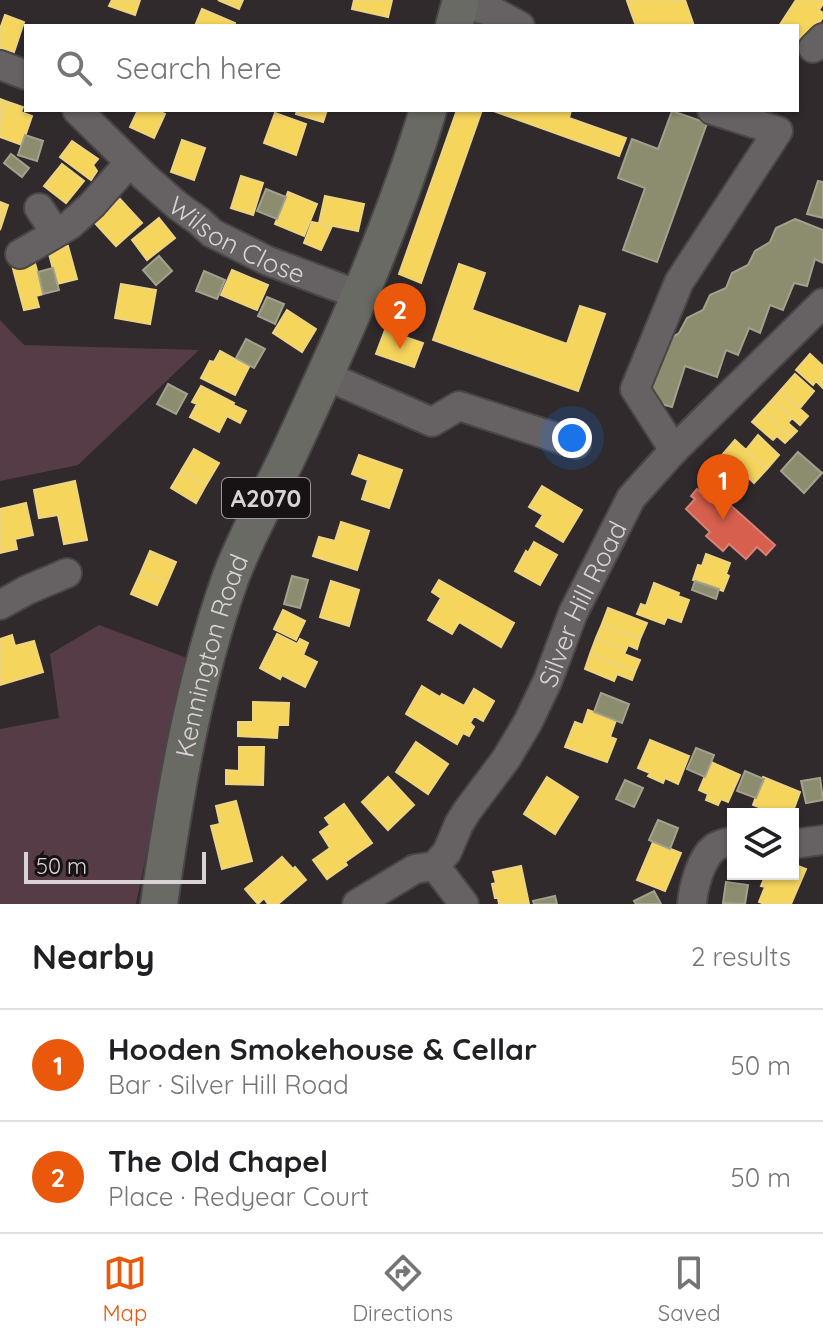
<!DOCTYPE html>
<meta charset="utf-8">
<style>
:root{--surface:#fff;--page:#f2f2f2;--text:#202124;--muted:#757577;--line:#e0e0e0;--accent:#ea580c}
body{margin:0;font-family:Quicksand,sans-serif;background:var(--page);color:var(--text)}
.controls{position:absolute;right:24px;bottom:24px;display:grid;overflow:hidden;border-radius:0px;box-shadow:0 2px 6px #0004}
.controls button{width:72px;height:72px;display:grid;place-items:center;padding:0;border:0;border-bottom:2px solid var(--line);background:var(--surface);color:var(--text);font:40px sans-serif}
.scale{position:absolute;left:24px;bottom:20px;width:182px;box-sizing:border-box;padding-left:8px;border:4px solid #d9d3d5;border-top:0;font-size:22px;line-height:28px;white-space:nowrap;color:#d9d3d5;-webkit-text-stroke:6px #171214;paint-order:stroke}
.you{position:absolute;left:572px;top:438px;width:28px;height:28px;margin:-20px;border:6px solid #fff;border-radius:50%;background:#1a73e8;box-shadow:0 0 0 12px #1a73e833}
.badge{display:grid;place-items:center;width:52px;height:52px;border-radius:50%;background:var(--accent);color:#fff;font-size:26px;font-weight:700}
.pin{position:absolute;translate:-50% -66px;filter:drop-shadow(0 2px 4px #0008)}
.pin::after{content:'';position:absolute;top:42px;width:28px;height:24px;background:inherit;clip-path:polygon(0 0,100% 0,50% 100%)}
.list{margin:0;padding:0;list-style:none}
h2{display:flex;justify-content:space-between;align-items:center;height:104px;margin:0;padding:0 32px;font-size:34px}
h2 small{font-size:26px;font-weight:400;color:var(--muted)}
.list li{display:grid;grid-template-columns:52px 1fr auto;gap:24px;align-items:center;box-sizing:border-box;height:112px;padding:0 32px;border-top:2px solid var(--line)}
.list b{display:block;font-size:30px;white-space:nowrap}
.list p{margin:0;font-size:26px;white-space:nowrap;color:var(--muted)}
.list em{font-size:26px;font-style:normal;color:var(--muted)}
.icon{flex:none;width:44px;height:44px;fill:none;stroke:currentColor;stroke-width:2;stroke-linecap:round;stroke-linejoin:round}
.map{position:relative;flex:none;width:823px;height:904px;overflow:hidden}
.search{position:absolute;background:var(--surface);box-shadow:0 2px 6px #0004;left:24px;right:24px;top:24px;height:88px;display:flex;align-items:center;gap:20px;box-sizing:border-box;padding:0 28px;border-radius:0px;color:var(--muted);font-size:30px}
.sheet{height:328px;background:var(--surface)}
nav{display:flex;justify-content:space-around;align-items:center;box-sizing:border-box;height:112px;border-top:2px solid var(--line);background:var(--surface);font-size:22px;color:var(--muted)}
nav a{display:grid;justify-items:center;gap:4px}
nav .on{color:var(--accent)}
.map>svg:first-child{display:block}
.green{fill:#553c47}
.homes{fill:#f6d55c;stroke:#edd480;stroke-width:2}
.shops{fill:#d6604d;stroke:#d78276;stroke-width:2}
.industry{fill:#8c8c6e;stroke:#a3a18d;stroke-width:2}
.lines{fill:none;stroke-linecap:round;stroke-linejoin:round}
.minor-casing{stroke:#4a4648;stroke-width:32}
.major-casing{stroke:#4a4648;stroke-width:40}
.minor{stroke:#666163;stroke-width:28}
.major{stroke:#6a6a64;stroke-width:36}
.labels{text-anchor:middle;dominant-baseline:central;stroke-width:8;stroke-linejoin:round;paint-order:stroke}
.shield{fill:#171214;stroke:#9f999b;stroke-width:2}
.shield-label{font-size:24px;font-weight:bold;fill:#d9d3d5}
.street-label{font-size:26px;fill:#d9d3d5;stroke:#171214}
</style>
<div class="map">
<svg width="823" height="904" viewBox="0 0 823 904">
<rect width="100%" height="100%" fill="#302a2d"/>
<!-- green -->
<path class="green" d="M 0,320 L 24,345 L 199,350 L 78,465 L 0,481 Z
M 99,625 L 187,658 L 136,904 L 0,904 L 0,729 L 59,718 L 50,654 Z"/>
<!-- homes -->
<path class="homes" d="M 112,0 L 140,0 L 135,15 L 109,6 Z
M 218,0 L 243,0 L 239,9 Z
M 354,0 L 392,0 L 388,17 L 352,9 Z
M 631,0 L 685,0 L 694,26 L 636,26 L 627,1 Z
M 796,0 L 823,0 L 823,4 L 819,10 L 823,13 L 823,17 L 797,57 L 797,26 L 779,26 Z
M 202,9 L 235,23 L 234,26 L 195,26 Z
M 5,15 L 24,22 L 14,52 L 0,48 L 0,29 Z
M 0,99 L 8,102 L 0,126 Z
M 8,102 L 23,107 L 21,112 L 32,116 L 22,145 L 0,137 L 0,126 Z
M 138,110 L 156,110 L 165,114 L 154,138 L 130,127 Z
M 297,110 L 327,110 L 323,122 L 296,114 Z
M 457,110 L 482,110 L 421,283 L 399,274 Z
M 491,110 L 571,110 L 569,118 L 626,138 L 619,156 Z
M 275,113 L 306,124 L 296,155 L 264,143 Z
M 182,140 L 205,148 L 194,180 L 171,172 Z
M 72,141 L 98,159 L 93,165 L 97,171 L 91,180 L 60,157 Z
M 62,164 L 84,181 L 66,203 L 44,186 Z
M 241,176 L 263,183 L 253,215 L 231,208 Z
M 288,192 L 317,204 L 304,236 L 275,224 Z
M 325,196 L 364,204 L 358,231 L 319,223 Z
M 120,199 L 142,223 L 116,246 L 94,222 Z
M 0,202 L 8,205 L 0,230 Z
M 159,218 L 175,238 L 147,260 L 132,240 Z
M 312,222 L 332,226 L 321,250 L 304,243 Z
M 68,246 L 77,279 L 57,284 L 49,254 L 59,251 L 58,248 Z
M 24,262 L 25,266 L 35,263 L 43,294 L 36,296 L 39,307 L 24,310 L 12,265 Z
M 459,264 L 485,273 L 472,310 L 567,344 L 580,306 L 605,314 L 578,391 L 433,340 Z
M 232,270 L 268,285 L 257,310 L 221,295 Z
M 121,284 L 156,290 L 150,324 L 115,318 Z
M 287,310 L 316,329 L 302,352 L 273,333 Z
M 385,330 L 423,343 L 414,367 L 376,354 Z
M 220,351 L 249,367 L 235,395 L 201,378 L 210,361 L 214,362 Z
M 810,354 L 823,366 L 823,388 L 816,381 L 813,385 L 796,370 Z
M 795,374 L 814,391 L 800,408 L 780,391 Z
M 201,386 L 234,403 L 233,405 L 246,411 L 240,423 L 227,416 L 219,432 L 190,417 L 197,404 L 192,402 Z
M 780,391 L 808,416 L 800,425 L 772,400 Z
M 772,400 L 792,418 L 788,423 L 797,431 L 791,437 L 762,411 Z
M 762,411 L 791,437 L 785,443 L 777,436 L 773,440 L 752,422 Z
M 758,435 L 779,455 L 767,469 L 746,450 Z
M 735,440 L 767,469 L 754,483 L 723,454 Z
M 194,449 L 219,463 L 206,485 L 181,471 Z
M 723,454 L 743,474 L 730,488 L 709,469 Z
M 359,455 L 402,470 L 389,508 L 362,499 L 368,480 L 352,474 Z
M 181,471 L 206,485 L 196,503 L 171,488 Z
M 75,481 L 87,540 L 64,544 L 58,515 L 39,518 L 34,490 Z
M 542,486 L 582,510 L 563,542 L 536,526 L 543,515 L 529,507 Z
M 26,503 L 33,535 L 15,539 L 17,549 L 0,553 L 0,509 Z
M 341,522 L 369,531 L 357,570 L 313,556 L 319,537 L 335,541 Z
M 534,542 L 557,555 L 540,585 L 515,571 L 526,551 L 528,553 Z
M 150,551 L 176,562 L 167,583 L 141,572 Z
M 706,554 L 730,563 L 726,574 L 729,576 L 723,591 L 693,580 L 698,565 L 702,566 Z
M 141,572 L 167,583 L 157,605 L 131,594 Z
M 439,580 L 514,623 L 501,647 L 459,622 L 452,634 L 428,620 L 441,598 L 432,592 Z
M 331,581 L 359,590 L 349,626 L 320,617 Z
M 654,583 L 679,593 L 678,596 L 689,600 L 681,622 L 667,617 L 664,624 L 637,614 L 641,604 L 646,606 Z
M 608,608 L 647,623 L 640,639 L 602,624 Z
M 283,610 L 305,621 L 296,640 L 274,629 Z
M 602,624 L 640,639 L 637,649 L 628,645 L 626,650 L 596,638 Z
M 277,634 L 297,644 L 300,639 L 308,643 L 303,655 L 317,662 L 305,687 L 282,675 L 280,679 L 260,668 Z
M 12,635 L 15,646 L 34,641 L 43,672 L 0,685 L 0,639 Z
M 596,638 L 626,650 L 624,654 L 640,660 L 635,672 L 590,654 Z
M 590,654 L 635,672 L 632,680 L 617,674 L 614,681 L 585,669 Z
M 422,686 L 440,697 L 442,694 L 464,706 L 474,689 L 494,701 L 483,721 L 474,716 L 470,723 L 474,727 L 469,736 L 463,733 L 457,744 L 406,714 Z
M 253,702 L 289,703 L 288,725 L 278,725 L 277,738 L 238,736 L 238,722 L 253,722 Z
M 588,710 L 616,720 L 610,737 L 616,739 L 607,762 L 565,747 L 575,722 L 583,725 Z
M 650,740 L 689,756 L 678,784 L 665,778 L 663,783 L 648,776 L 650,773 L 638,768 Z
M 416,742 L 448,764 L 428,794 L 396,772 Z
M 239,747 L 264,747 L 263,785 L 226,784 L 226,770 L 239,771 Z
M 711,762 L 740,775 L 728,802 L 721,799 L 718,805 L 706,800 L 708,794 L 699,790 Z
M 388,777 L 414,805 L 388,830 L 362,802 Z
M 547,777 L 578,797 L 555,834 L 524,814 Z
M 763,777 L 800,792 L 792,814 L 762,814 L 764,809 L 753,805 Z
M 236,801 L 252,861 L 222,869 L 211,826 L 220,824 L 216,806 Z
M 344,804 L 372,843 L 345,862 L 347,865 L 327,879 L 313,860 L 330,848 L 320,832 L 330,825 L 325,818 Z
M 653,842 L 681,853 L 665,891 L 637,880 Z
M 282,857 L 293,869 L 295,867 L 306,880 L 278,904 L 268,904 L 264,898 L 258,904 L 245,889 Z
M 793,864 L 806,869 L 791,904 L 765,904 L 759,902 L 765,887 L 761,886 L 766,874 L 793,874 Z
M 521,866 L 529,904 L 499,904 L 498,898 L 495,898 L 492,884 L 496,883 L 493,872 Z"/>
<!-- shops -->
<path class="shops" d="M 708,485 L 775,545 L 766,555 L 757,547 L 746,559 L 729,544 L 723,551 L 706,536 L 710,532 L 686,509 L 695,499 L 691,496 L 697,489 L 701,493 Z"/>
<!-- industry -->
<path class="industry" d="M 672,111 L 707,123 L 657,262 L 623,250 L 645,188 L 618,178 L 632,139 L 658,149 Z
M 25,135 L 43,141 L 37,161 L 18,155 Z
M 11,154 L 29,168 L 22,177 L 4,163 Z
M 818,181 L 823,182 L 823,218 L 807,214 Z
M 266,189 L 286,197 L 277,219 L 257,211 Z
M 795,219 L 823,230 L 823,263 L 815,259 L 807,286 L 794,283 L 783,310 L 770,305 L 760,333 L 749,328 L 738,355 L 726,350 L 717,377 L 685,366 L 672,407 L 647,400 L 663,343 L 679,333 L 687,318 L 703,310 L 710,295 L 726,288 L 732,273 L 748,265 L 755,251 L 770,242 L 776,228 Z
M 159,256 L 172,271 L 156,285 L 143,270 Z
M 53,268 L 59,290 L 43,294 L 38,272 Z
M 204,271 L 225,280 L 217,299 L 196,291 Z
M 267,297 L 284,304 L 275,324 L 258,316 Z
M 246,339 L 265,349 L 254,368 L 236,358 Z
M 168,384 L 187,394 L 176,414 L 157,404 Z
M 798,452 L 822,473 L 804,493 L 781,471 Z
M 292,576 L 308,580 L 300,608 L 284,604 Z
M 695,581 L 719,589 L 716,599 L 692,590 Z
M 601,693 L 629,704 L 622,723 L 594,712 Z
M 696,748 L 714,755 L 705,777 L 687,769 Z
M 745,771 L 764,779 L 756,798 L 737,791 Z
M 820,778 L 823,800 L 806,803 L 801,781 Z
M 625,780 L 643,788 L 634,807 L 616,799 Z
M 658,820 L 678,828 L 670,849 L 649,840 Z
M 726,882 L 748,885 L 745,904 L 723,903 Z
M 654,891 L 661,904 L 636,904 L 634,901 Z
M 555,896 L 557,904 L 534,904 L 533,901 Z"/>
<g class="lines">
<!-- minor casing -->
<g class="minor-casing">
<g id="minor">
<path d="M 461,3 L 496,13 L 520,26"/>
<path d="M 813,48 L 823,38"/>
<path d="M 0,65 L 26,75"/>
<path id="s1" d="M 77,110 L 146,178 L 178,206 L 199,221 L 212,233 L 268,261 L 359,295"/>
<path d="M 39,208 L 55,232"/>
<path d="M 20,254 L 70,225 L 92,205 L 129,163"/>
<path d="M 324,375 L 432,422 L 459,406 L 576,444"/>
<path d="M 674,450 L 635,389 L 679,282 L 778,131 L 712,110"/>
<path d="M 0,605 L 27,590 L 67,573"/>
<path d="M 793,844 L 823,840"/>
<path d="M 435,866 L 464,904"/>
<path id="s2" d="M 357,904 L 415,869 L 435,866 L 447,852 L 459,824 L 467,811 L 506,759 L 528,722 L 548,680 L 573,613 L 631,498 L 674,450 L 823,303"/>
<path d="M 692,904 C 693,888 701,858 714,848 C 719,844 727,843 733,841"/>
</g>
</g>
<!-- major casing -->
<g class="major-casing">
<g id="major">
<path d="M 454,26 L 461,0"/>
<path id="s3" d="M 159,904 C 175,793 193,685 230,579 C 247,533 272,491 292,447 C 342,339 394,224 428,110"/>
</g>
</g>
<!-- minor -->
<use href="#minor" class="minor"/>
<!-- major -->
<use href="#major" class="major"/>
</g>
<g class="labels">
<!-- shield labels -->
<rect class="shield" x="222" y="478" width="88" height="40" rx="6"/>
<g class="shield-label">
<text x="266" y="498">A2070</text>
</g>
<!-- street labels -->
<g class="street-label">
<text stroke="none"><textPath href="#s1" startOffset="208">Wilson Close</textPath></text>
<text stroke="none"><textPath href="#s2" startOffset="390">Silver Hill Road</textPath></text>
<text stroke="none"><textPath href="#s3" startOffset="254">Kennington Road</textPath></text>
</g>
</g>
</svg>
<div class="controls">
<button><svg class="icon" aria-label="layers" viewBox="0 0 24 24"><path d="M12 4l9 5-9 5-9-5zM3 14l9 5 9-5"/></svg></button>
</div>
<div class="scale">50 m</div>
<div class="you"></div>
<div class="pin badge" style="left:723px;top:520px">1</div>
<div class="pin badge" style="left:400px;top:349px">2</div>
<div class="search"><svg class="icon" aria-label="search" viewBox="0 0 24 24"><circle cx="10" cy="10" r="6"/><path d="M15 15l6 6"/></svg>Search here</div>
</div>
<section class="sheet">
<h2>Nearby<small>2 results</small></h2>
<ul class="list">
<li><span class="badge">1</span><div><b>Hooden Smokehouse &amp; Cellar</b><p>Bar · Silver Hill Road</p></div><em>50 m</em></li>
<li><span class="badge">2</span><div><b>The Old Chapel</b><p>Place · Redyear Court</p></div><em>50 m</em></li>
</ul>
</section>
<nav>
<a class="on"><svg class="icon" aria-label="map" viewBox="0 0 24 24"><path d="M3 6l6-2 6 2 6-2v14l-6 2-6-2-6 2zM9 4v14M15 6v14"/></svg>Map</a>
<a><svg class="icon" aria-label="directions" viewBox="0 0 24 24"><path d="M12 3l9 9-9 9-9-9zM9 14v-3h6M13 9l2 2-2 2"/></svg>Directions</a>
<a><svg class="icon" aria-label="saved" viewBox="0 0 24 24"><path d="M7 4h10v16l-5-4-5 4z"/></svg>Saved</a>
</nav>
